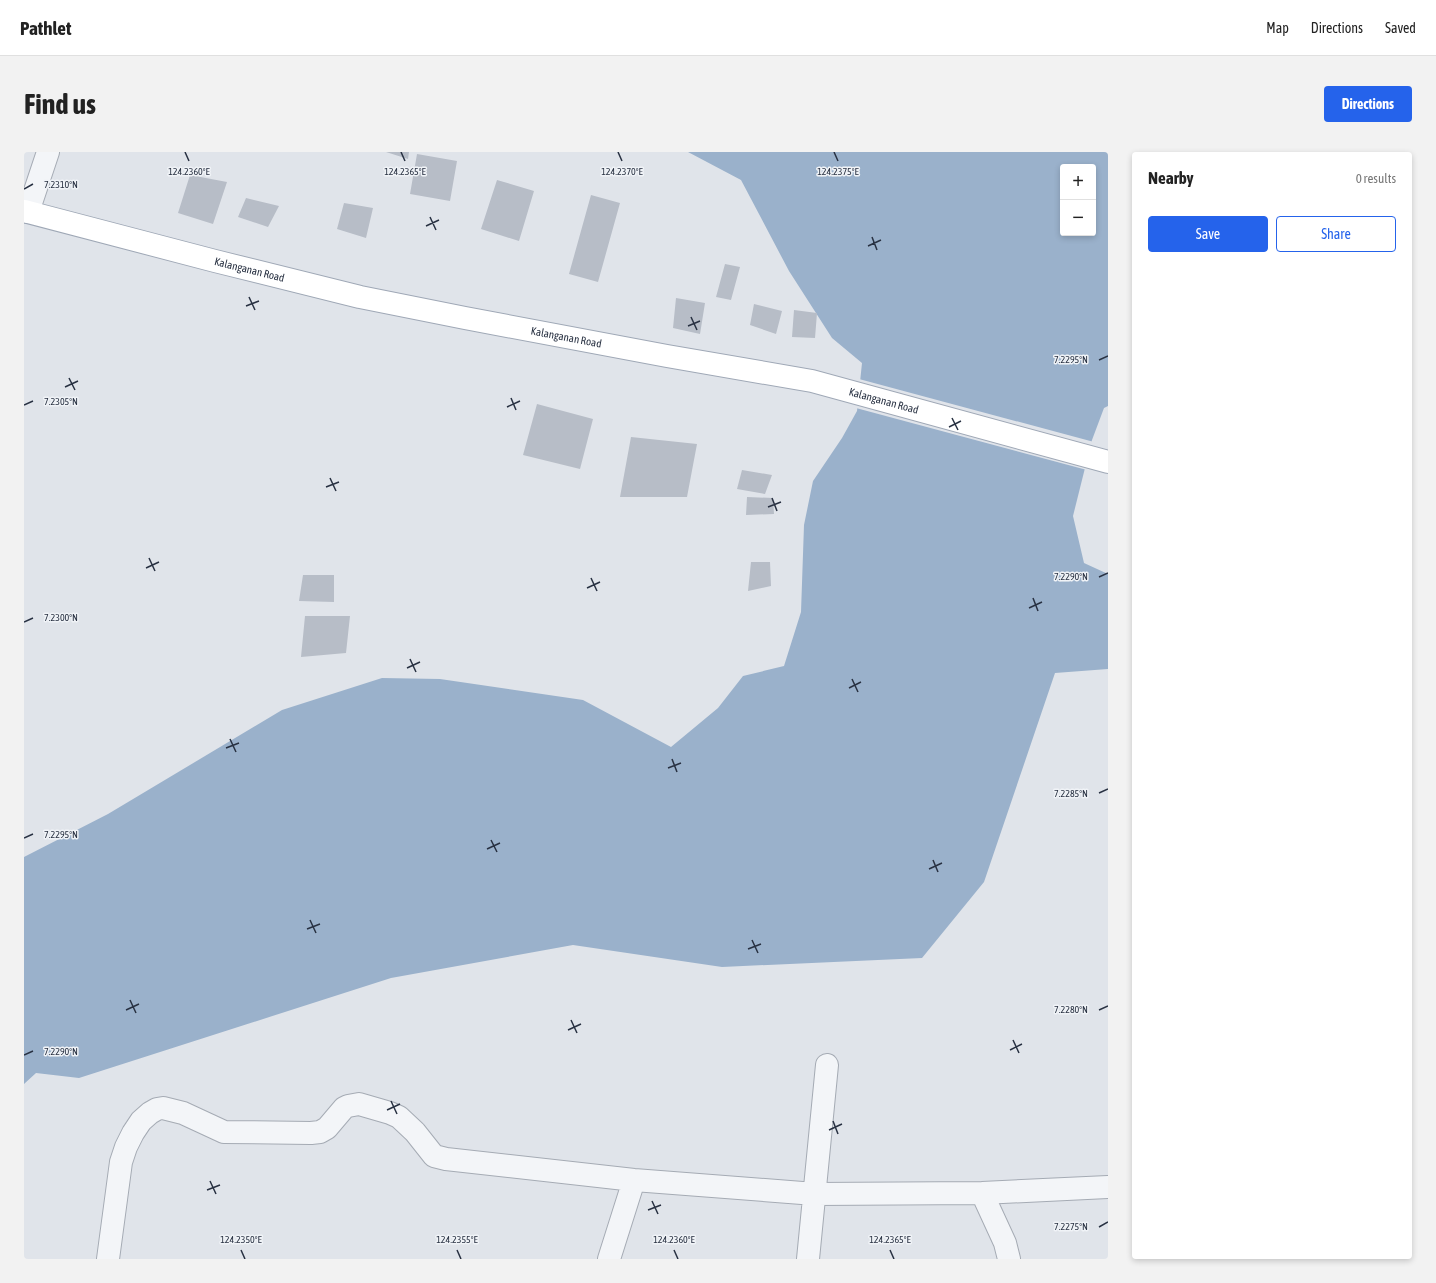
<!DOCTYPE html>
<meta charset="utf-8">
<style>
:root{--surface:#fff;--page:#f2f2f2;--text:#222;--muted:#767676;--line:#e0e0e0;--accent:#2563eb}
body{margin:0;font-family:"Asap Condensed",sans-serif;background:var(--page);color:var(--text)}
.controls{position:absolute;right:12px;top:12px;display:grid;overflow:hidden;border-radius:4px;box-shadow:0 2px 6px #0003}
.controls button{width:36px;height:36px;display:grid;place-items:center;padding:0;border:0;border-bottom:1px solid var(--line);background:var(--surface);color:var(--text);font:20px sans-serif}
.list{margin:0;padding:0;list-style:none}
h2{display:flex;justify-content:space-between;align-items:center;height:52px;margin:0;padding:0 16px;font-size:17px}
h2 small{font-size:13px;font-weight:400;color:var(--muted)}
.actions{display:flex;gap:8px;padding:12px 16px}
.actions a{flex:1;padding:9px 0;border:1px solid var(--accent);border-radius:4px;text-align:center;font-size:14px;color:var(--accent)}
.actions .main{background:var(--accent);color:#fff}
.map{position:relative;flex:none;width:1084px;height:1107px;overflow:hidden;border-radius:4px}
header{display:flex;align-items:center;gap:24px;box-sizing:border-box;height:56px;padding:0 20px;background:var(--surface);border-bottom:1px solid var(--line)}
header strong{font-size:19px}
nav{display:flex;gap:22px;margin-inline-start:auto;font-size:14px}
.intro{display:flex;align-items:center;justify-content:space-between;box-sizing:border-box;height:96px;padding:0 24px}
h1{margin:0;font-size:28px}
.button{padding:10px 18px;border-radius:4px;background:var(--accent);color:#fff;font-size:14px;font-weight:700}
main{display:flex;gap:24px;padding:0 24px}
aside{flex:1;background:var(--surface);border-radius:4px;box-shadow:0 2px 6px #0003}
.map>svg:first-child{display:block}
.water{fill:#9ab1cb;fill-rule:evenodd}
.pier{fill:#e0e4ea}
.building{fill:#b7bdc7}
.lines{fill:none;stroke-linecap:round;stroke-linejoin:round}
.minor-casing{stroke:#a5abb4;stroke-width:24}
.major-casing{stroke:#9fa8b6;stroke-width:24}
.minor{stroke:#f3f5f8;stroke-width:22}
.major{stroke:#fff;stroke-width:22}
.ticks{fill:none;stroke:#283142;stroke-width:1.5}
.labels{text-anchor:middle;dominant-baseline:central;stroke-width:3;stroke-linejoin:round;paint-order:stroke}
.street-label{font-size:11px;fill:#283142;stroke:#f0f3f7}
.ticks-label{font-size:10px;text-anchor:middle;fill:#283142;stroke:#f0f3f7;stroke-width:3;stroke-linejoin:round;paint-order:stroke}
</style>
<header>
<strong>Pathlet</strong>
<nav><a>Map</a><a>Directions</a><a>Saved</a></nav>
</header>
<div class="intro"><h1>Find us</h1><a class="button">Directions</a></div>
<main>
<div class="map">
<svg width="1084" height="1107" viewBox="0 0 1084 1107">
<rect width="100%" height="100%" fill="#e0e4ea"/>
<!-- water -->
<path class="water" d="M 664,0 L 1084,0 L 1084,254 L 1080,256 L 1068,288 L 1049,364 L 1060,411 L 1084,422 L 1084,517 L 1031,521 L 960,730 L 898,806 L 698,815 L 549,793 L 367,826 L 55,926 L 12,921 L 0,932 L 0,705 L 84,662 L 258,558 L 358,526 L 416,527 L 559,548 L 647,595 L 694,556 L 719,524 L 760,514 L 777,460 L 780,373 L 789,329 L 818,286 L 833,259 L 838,211 L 808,186 L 765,119 L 717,28 ZM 1039,15 L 1069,15 L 1069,81 L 1039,81 Z"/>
<!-- pier -->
<path class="pier" d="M 835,227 L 1070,290 L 1063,318 L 832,256 Z"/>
<!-- building -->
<path class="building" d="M 362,0 L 385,0 L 384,7 Z
M 393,2 L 433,9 L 426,49 L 386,42 Z
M 166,23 L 203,30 L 189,72 L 154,61 Z
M 473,28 L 510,39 L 495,89 L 457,77 Z
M 567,43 L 596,51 L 574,130 L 545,122 Z
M 222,46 L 255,54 L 244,75 L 214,65 Z
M 320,51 L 349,56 L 342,86 L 313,77 Z
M 701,112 L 716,115 L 707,148 L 692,145 Z
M 652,146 L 681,151 L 676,182 L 649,176 Z
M 730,152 L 758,159 L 752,182 L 726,173 Z
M 770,158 L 793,161 L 791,186 L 768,185 Z
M 513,252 L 569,267 L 556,317 L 499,303 Z
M 607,285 L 673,292 L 663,345 L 596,345 Z
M 718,318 L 748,323 L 741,342 L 713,337 Z
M 723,345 L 749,346 L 750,362 L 722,363 Z
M 727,410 L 746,410 L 747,434 L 724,439 Z
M 279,423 L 310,423 L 310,450 L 275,449 Z
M 281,464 L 326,464 L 322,501 L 277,505 Z"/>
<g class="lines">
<!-- minor casing -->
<g class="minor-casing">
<path id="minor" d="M 4,60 L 24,0
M 958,1041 L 981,1091 L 985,1107
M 84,1107 L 97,1010 L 102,995 L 109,981 L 117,969 L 126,961 L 133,957 L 139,956 L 159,961 L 200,980 L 287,981 L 296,980 L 303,976 L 320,956 L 324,954 L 335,952 L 366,961 L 375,965 L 391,980 L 410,1004 L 422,1007 L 610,1028 L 791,1042 L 958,1041 L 1084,1035
M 585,1107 L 610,1028
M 784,1107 L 803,913"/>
</g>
<!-- major casing -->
<g class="major-casing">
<g id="major">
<path id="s1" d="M 0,59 L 191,109 L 336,145 L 441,166 L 643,204 L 788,229 L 1084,310"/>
</g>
</g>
<!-- minor -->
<use href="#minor" class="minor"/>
<!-- major -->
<use href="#major" class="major"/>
</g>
<!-- ticks -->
<path class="ticks" d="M 161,0 L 165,9M 377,0 L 381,9M 594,0 L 598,9M 810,0 L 814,9M 0,37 L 9,32M 406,65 L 412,78M 402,74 L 415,68M 848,85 L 853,98M 844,94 L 857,88M 225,145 L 231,158M 222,154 L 235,149M 667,165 L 673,178M 664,174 L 676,169M 1075,208 L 1084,204M 45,226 L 51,238M 41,235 L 54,229M 487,246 L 492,258M 0,253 L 9,249M 483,255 L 496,249M 928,266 L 934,278M 925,275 L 937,269M 306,326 L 312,339M 302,335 L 315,330M 748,346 L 753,359M 744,355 L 757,350M 125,406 L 131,419M 122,416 L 135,410M 1075,425 L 1084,421M 567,426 L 573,439M 563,436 L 576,430M 1009,446 L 1014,459M 1005,456 L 1018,450M 0,470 L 9,466M 386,507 L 392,520M 383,516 L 396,510M 828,527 L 834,540M 825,536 L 837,530M 206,587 L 212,600M 202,596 L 215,591M 648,607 L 653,620M 644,616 L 657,611M 1075,641 L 1084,637M 0,686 L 9,682M 467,688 L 473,700M 463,697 L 476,691M 909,708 L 914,720M 905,717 L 918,711M 286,768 L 292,781M 283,777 L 296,772M 728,788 L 734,801M 724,797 L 737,792M 106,848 L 112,861M 102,858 L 115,852M 1075,858 L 1084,854M 547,868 L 553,881M 544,878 L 557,872M 989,888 L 995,901M 986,898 L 998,892M 0,903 L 9,899M 367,949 L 373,962M 363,958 L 376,952M 809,969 L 814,982M 805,978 L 818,972M 186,1029 L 192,1042M 183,1038 L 196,1033M 628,1049 L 634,1062M 624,1058 L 637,1053M 1075,1075 L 1084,1070M 217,1098 L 221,1107M 433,1098 L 437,1107M 650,1098 L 654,1107M 866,1098 L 870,1107"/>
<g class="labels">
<!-- street labels -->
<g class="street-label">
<text stroke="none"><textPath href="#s1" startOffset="233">Kalanganan Road</textPath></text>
<text stroke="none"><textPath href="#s1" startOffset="557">Kalanganan Road</textPath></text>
<text stroke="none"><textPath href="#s1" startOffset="881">Kalanganan Road</textPath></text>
</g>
</g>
<g class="ticks-label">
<text x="381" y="23">124.2365°E</text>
<text x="165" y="23">124.2360°E</text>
<text x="598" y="23">124.2370°E</text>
<text x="814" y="23">124.2375°E</text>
<text x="37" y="36">7.2310°N</text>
<text x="1047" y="211">7.2295°N</text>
<text x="37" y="253">7.2305°N</text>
<text x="1047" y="428">7.2290°N</text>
<text x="37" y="469">7.2300°N</text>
<text x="1047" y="645">7.2285°N</text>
<text x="37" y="686">7.2295°N</text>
<text x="1047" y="861">7.2280°N</text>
<text x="37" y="903">7.2290°N</text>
<text x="1047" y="1078">7.2275°N</text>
<text x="217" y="1091">124.2350°E</text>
<text x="433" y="1091">124.2355°E</text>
<text x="650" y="1091">124.2360°E</text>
<text x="866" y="1091">124.2365°E</text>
</g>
</svg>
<div class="controls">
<button>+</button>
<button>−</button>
</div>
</div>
<aside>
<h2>Nearby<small>0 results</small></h2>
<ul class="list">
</ul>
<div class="actions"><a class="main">Save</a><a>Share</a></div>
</aside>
</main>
